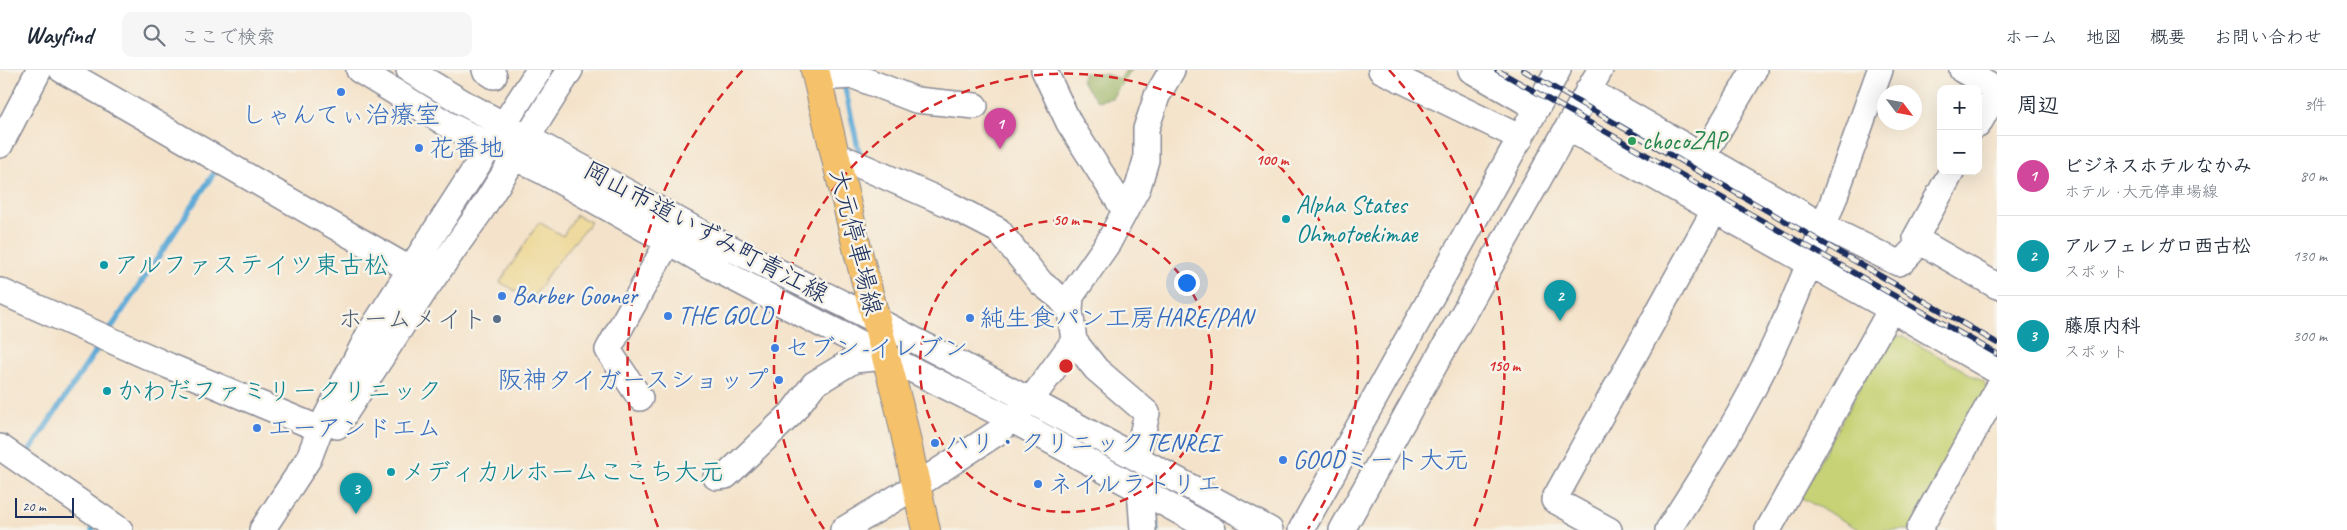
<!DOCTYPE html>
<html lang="ja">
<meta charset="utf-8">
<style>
:root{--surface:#fff;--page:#f6f6f7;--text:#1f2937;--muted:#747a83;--line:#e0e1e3;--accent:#b45309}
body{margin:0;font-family:Caveat,"Klee One",sans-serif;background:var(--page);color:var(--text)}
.controls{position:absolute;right:15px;top:15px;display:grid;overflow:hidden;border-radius:10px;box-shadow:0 5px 20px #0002}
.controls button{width:45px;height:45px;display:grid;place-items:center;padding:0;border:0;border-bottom:1px solid var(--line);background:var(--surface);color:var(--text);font:25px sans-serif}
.compass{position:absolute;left:1877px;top:15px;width:45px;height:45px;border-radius:50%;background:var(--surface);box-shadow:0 5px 20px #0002;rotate:122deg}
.scale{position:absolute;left:15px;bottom:12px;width:59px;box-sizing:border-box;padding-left:5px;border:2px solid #1b2f5e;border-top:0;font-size:14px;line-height:18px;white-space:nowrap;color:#1b2f5e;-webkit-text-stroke:4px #f7f3e8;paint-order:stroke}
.you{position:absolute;left:1186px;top:212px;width:18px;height:18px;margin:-12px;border:4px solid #fff;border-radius:50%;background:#1a73e8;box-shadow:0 0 0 8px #1a73e833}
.badge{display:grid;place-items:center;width:32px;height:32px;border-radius:50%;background:var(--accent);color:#fff;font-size:16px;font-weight:700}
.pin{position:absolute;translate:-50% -41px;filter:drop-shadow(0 1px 2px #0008)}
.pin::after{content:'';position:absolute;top:26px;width:18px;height:15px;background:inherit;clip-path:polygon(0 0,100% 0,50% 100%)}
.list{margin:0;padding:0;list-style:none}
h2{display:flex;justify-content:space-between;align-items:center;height:65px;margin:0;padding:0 20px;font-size:21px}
h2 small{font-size:16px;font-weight:400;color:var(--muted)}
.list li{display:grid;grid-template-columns:32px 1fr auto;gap:15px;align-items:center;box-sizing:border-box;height:80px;padding:0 20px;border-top:1px solid var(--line)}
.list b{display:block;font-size:19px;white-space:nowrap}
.list p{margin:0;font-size:16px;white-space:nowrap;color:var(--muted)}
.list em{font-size:16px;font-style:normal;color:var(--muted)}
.icon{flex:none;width:28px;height:28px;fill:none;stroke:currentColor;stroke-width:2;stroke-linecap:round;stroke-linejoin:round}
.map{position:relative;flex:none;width:1997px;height:460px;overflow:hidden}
header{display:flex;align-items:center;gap:30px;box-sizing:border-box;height:70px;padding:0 25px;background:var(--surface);border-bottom:1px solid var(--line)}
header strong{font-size:24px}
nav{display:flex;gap:28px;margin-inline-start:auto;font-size:18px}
.search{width:350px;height:45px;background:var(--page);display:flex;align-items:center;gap:12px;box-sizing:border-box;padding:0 18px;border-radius:10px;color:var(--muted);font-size:19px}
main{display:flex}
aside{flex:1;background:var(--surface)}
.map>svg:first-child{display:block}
.green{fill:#c6d274;stroke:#708069}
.forest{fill:#9cb466;stroke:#5c7262}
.sand{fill:#eeda9e;stroke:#84847e}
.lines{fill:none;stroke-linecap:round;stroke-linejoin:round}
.stream{stroke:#5faad7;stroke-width:5.5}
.minor-casing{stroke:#888994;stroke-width:28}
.major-casing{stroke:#888994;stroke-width:30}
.minor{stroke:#fff;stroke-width:25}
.major{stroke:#f5c16b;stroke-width:28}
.rail-casing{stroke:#1b2f5e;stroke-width:5.5}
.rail{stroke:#f7f3e8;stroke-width:4;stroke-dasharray:11;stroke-linecap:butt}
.ring{fill:none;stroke:#d62828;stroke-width:2.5;stroke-dasharray:9 6}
.shop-dot{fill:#3f7fe0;stroke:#f7f3e8;stroke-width:2}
.leisure-dot{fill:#2e9e5b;stroke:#f7f3e8;stroke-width:2}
.culture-dot{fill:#0f9aa8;stroke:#f7f3e8;stroke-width:2}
.service-dot{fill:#5c6f8a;stroke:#f7f3e8;stroke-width:2}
.labels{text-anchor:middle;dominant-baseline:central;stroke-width:5;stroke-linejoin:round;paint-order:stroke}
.shop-label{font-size:25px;fill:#366cbe;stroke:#f7f3e8;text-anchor:start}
.leisure-label{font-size:25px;fill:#27864d;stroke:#f7f3e8;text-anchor:start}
.culture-label{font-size:25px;fill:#0d838f;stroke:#f7f3e8;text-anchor:start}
.street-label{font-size:25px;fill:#1b2f5e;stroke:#f7f3e8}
.service-label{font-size:25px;fill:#4e5e75;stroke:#f7f3e8;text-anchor:end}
.centre{fill:#d62828;stroke:#f7f3e8;stroke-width:2.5}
.ring-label{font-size:15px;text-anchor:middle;font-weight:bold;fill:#d62828;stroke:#f7f3e8;stroke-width:5;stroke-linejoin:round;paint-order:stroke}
</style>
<header>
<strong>Wayfind</strong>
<div class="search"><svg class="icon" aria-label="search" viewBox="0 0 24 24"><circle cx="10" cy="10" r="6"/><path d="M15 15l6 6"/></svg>ここで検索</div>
<nav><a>ホーム</a><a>地図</a><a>概要</a><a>お問い合わせ</a></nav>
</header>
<main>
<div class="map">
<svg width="1997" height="460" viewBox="0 0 1997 460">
<rect width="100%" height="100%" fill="#f7f3e8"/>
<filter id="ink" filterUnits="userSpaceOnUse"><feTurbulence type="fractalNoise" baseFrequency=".02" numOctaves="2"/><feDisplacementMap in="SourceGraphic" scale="10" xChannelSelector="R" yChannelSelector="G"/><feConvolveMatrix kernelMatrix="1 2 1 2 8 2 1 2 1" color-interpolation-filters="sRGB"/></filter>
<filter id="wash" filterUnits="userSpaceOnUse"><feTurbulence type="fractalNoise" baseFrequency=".0096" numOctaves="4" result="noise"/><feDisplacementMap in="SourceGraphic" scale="20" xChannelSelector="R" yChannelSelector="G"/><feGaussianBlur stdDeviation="1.12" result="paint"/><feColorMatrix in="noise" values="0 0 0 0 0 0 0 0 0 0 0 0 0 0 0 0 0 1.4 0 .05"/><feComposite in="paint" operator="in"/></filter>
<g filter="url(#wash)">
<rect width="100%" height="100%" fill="#f4e3ca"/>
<!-- green -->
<path class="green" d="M 1903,266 L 1984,312 L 1987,321 L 1910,460 L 1860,460 L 1800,427 L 1888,267 Z"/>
<!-- forest -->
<path class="forest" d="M 1126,0 L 1131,0 L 1112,28 L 1097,31 L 1081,10 L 1084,3 L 1106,4 L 1120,9 Z"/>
<!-- sand -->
<path class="sand" d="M 576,145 L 591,152 L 551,200 L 532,230 L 500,212 L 539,152 L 563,166 Z"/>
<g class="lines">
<!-- stream -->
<path class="stream" d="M 844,13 L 858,78 L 861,86
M 109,261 L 216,100
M 28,383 L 101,273
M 91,452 L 95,455 L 92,460
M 1157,452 L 1157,460"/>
</g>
</g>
<g filter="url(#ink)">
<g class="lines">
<!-- minor casing -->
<g class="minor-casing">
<path id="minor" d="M 62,0 L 411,200
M 359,0 L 447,54 L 544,102 L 722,202 L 821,254 L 1011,349 L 1213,460
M 409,0 L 462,32 L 720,173 L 876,250 L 1029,330 L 1270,460
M 485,0 L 494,6
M 1044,0 L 1069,53 L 1125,141
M 1381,0 L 1521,68
M 1471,0 L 1537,38
M 1962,0 L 1997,20
M 817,8 L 854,6 L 916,30 L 975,36
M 1588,20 L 1823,156 L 1898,193 L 1903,191 L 1917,176 L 1926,175 L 1997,216
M 1978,55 L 1997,21
M 1568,58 L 1891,239 L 1997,301
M 0,75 L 39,0
M 834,84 L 948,134 L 998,160 L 1041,213 L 1060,228 L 1070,240
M 1703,87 L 1754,0
M 1917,176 L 1916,167 L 1952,101
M 0,221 L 169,296 L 320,359
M 1074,271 L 1096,299 L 1147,343 L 1137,387
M 640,328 L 608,280 L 669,170
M 337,356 L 425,220 L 480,142 L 570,0
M 0,377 L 120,460
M 716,407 L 726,406 L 791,344 L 814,314 L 854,290 L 886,287
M 1140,419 L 1143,460
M 262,460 L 309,388 L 320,359 L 370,262 L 539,0
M 843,460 L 916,416 L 998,362 L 1038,320 L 1074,271 L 1070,240 L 1071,226 L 1108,173 L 1138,117 L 1146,90 L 1146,59 L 1157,26 L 1172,0
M 1301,460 L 1558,0
M 1342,460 L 1600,0
M 1609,460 L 1554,430 L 1714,141
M 1668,460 C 1706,401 1745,340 1774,276 C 1815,187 1847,92 1880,0
M 1768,460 L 1891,239
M 1919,460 L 1997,320"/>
</g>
<!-- major casing -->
<g class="major-casing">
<path id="major" d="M 815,0 L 859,186 L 899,336 L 926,460"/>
</g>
<!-- minor -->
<use href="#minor" class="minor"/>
<!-- major -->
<use href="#major" class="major"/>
<!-- rail casing -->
<g class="rail-casing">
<path id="rail" d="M 1497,0 L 1997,284
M 1523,0 L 1997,273"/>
</g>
<!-- rail -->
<use href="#rail" class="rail"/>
</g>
</g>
<!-- distance rings -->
<g class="ring">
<circle cx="1066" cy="296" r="146"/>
<path d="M824 459A292 292 0 1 1 1308 459"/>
<path d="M658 457A438 438 0 0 1 743 0M1389 0A438 438 0 0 1 1474 457"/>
</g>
<!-- markers -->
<g class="shop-dot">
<circle cx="341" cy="22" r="5"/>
<circle cx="419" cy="78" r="5"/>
<circle cx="502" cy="226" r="5"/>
<circle cx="668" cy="246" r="5"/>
<circle cx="970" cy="248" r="5"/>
<circle cx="775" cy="278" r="5"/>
<circle cx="779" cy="310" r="5"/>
<circle cx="257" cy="358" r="5"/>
<circle cx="935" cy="373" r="5"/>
<circle cx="1283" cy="390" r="5"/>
<circle cx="1038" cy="414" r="5"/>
</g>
<circle class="leisure-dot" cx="1632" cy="71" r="5"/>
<g class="culture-dot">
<circle cx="1286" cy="149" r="5"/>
<circle cx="104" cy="195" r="5"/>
<circle cx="107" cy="321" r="5"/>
<circle cx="391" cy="402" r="5"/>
</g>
<circle class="service-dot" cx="497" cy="249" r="5"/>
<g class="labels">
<!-- shop labels -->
<g class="shop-label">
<text x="341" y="45" text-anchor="middle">しゃんてぃ治療室</text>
<text x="429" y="78">花番地</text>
<text x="512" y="226">Barber Gooner</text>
<text x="678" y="246">THE GOLD</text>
<text x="980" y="248">純生食パン工房HARE/PAN</text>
<text x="785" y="278">セブン-イレブン</text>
<text x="769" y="310" text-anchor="end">阪神タイガースショップ</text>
<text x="267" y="358">エーアンドエム</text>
<text x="945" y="373">ハリ・クリニックTENREI</text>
<text x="1293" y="390">GOODミート大元</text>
<text x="1048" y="414">ネイルラトリエ</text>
</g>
<!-- leisure labels -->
<g class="leisure-label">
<text x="1642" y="71">chocoZAP</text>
</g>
<!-- culture labels -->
<g class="culture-label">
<text x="1296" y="135">Alpha States<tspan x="1296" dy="29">Ohmotoekimae</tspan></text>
<text x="114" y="195">アルファステイツ東古松</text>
<text x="117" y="321">かわだファミリークリニック</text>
<text x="401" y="402">メディカルホームここち大元</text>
</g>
<!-- street labels -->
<g class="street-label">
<text transform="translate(706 162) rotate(28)">岡山市道いずみ町青江線</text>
<text transform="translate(856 172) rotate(76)">大元停車場線</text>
</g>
<!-- service labels -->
<g class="service-label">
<text x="487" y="249">ホームメイト</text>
</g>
</g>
<circle cx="1066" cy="296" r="8" class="centre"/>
<g class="ring-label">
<text x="1272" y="95">100 m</text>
<text x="1066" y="155">50 m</text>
<text x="1504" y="301">150 m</text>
</g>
</svg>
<div class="controls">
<button>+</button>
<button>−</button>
</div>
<svg class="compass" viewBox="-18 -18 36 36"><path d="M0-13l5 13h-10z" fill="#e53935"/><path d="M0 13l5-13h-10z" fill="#747a83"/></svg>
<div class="scale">20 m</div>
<div class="you"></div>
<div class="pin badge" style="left:1000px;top:79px;background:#d1479c">1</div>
<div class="pin badge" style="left:1560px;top:251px;background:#0f9aa8">2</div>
<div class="pin badge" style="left:356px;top:444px;background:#0f9aa8">3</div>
</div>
<aside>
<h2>周辺<small>3件</small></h2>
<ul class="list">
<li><span class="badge" style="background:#d1479c">1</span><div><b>ビジネスホテルなかみ</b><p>ホテル · 大元停車場線</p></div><em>80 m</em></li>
<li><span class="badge" style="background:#0f9aa8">2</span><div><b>アルフェレガロ西古松</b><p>スポット</p></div><em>130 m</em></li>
<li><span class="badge" style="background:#0f9aa8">3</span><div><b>藤原内科</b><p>スポット</p></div><em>300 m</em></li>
</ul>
</aside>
</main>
